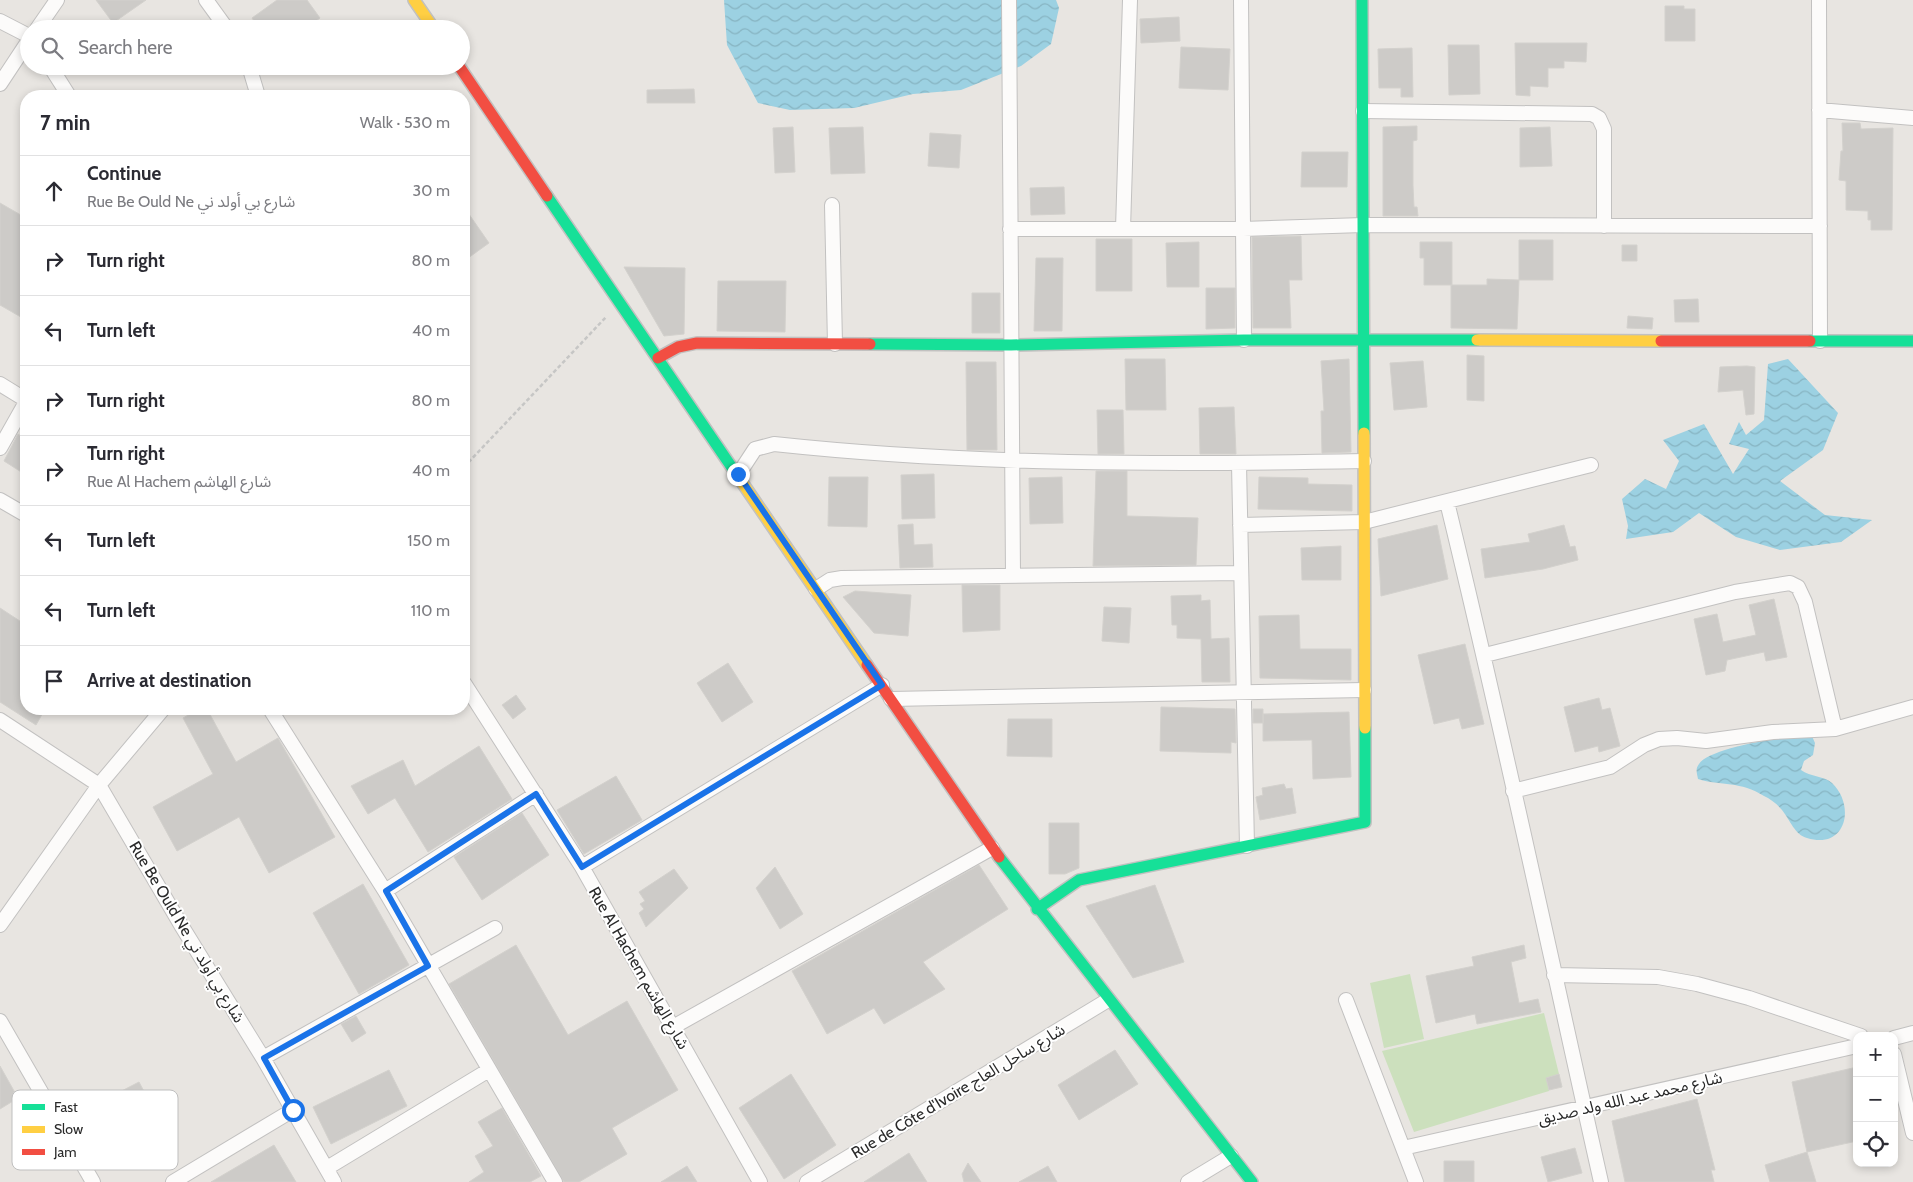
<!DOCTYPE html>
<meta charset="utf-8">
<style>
:root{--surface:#fff;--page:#f2f2f3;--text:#2b2b33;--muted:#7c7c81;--line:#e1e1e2}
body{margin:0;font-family:Cabin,"Noto Sans Arabic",sans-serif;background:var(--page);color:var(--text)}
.controls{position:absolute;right:15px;bottom:15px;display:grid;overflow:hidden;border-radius:10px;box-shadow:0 2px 8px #0003}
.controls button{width:45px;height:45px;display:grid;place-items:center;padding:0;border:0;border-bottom:1px solid var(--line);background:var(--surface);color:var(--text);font:25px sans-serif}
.stop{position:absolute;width:15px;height:15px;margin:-11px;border:4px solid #1a73e8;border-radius:50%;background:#fff}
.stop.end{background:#1a73e8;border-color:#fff;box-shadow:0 1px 5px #0008}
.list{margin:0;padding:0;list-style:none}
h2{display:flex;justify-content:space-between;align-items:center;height:65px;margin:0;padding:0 20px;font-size:21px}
h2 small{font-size:16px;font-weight:400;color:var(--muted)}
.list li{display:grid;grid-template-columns:32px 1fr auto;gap:15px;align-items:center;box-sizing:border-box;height:70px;padding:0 20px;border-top:1px solid var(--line)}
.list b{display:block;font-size:19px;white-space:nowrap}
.list p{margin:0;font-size:16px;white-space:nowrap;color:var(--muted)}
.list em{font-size:16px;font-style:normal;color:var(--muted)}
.icon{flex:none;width:28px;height:28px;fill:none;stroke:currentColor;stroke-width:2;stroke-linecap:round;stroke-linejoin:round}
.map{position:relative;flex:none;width:1913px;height:1182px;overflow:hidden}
.search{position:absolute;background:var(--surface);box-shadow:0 2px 8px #0003;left:20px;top:20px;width:450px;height:55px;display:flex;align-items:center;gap:12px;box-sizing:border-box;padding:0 18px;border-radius:28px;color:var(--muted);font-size:19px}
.panel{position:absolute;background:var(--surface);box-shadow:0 2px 8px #0003;left:20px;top:90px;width:450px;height:625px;border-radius:20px}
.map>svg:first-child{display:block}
.grass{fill:#cce0bd}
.water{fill:url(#water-waves)}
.building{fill:#cdcbc8;stroke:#d3d1cd}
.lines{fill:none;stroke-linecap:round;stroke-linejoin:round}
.street-casing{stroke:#c2c1c0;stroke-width:16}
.fast-casing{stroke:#c2c1c0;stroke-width:14}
.slow-casing{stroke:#c2c1c0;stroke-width:14}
.jam-casing{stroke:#c2c1c0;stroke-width:14}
.path{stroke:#c6c6c5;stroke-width:2.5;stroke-dasharray:4 2.5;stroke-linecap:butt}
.street{stroke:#fcfbfa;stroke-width:14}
.fast{stroke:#16e098;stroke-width:11}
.slow{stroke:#ffcf43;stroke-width:11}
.jam{stroke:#f24e42;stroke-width:11}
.route{stroke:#1a73e8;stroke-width:6}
.labels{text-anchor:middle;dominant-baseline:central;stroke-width:4;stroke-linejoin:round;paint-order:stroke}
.street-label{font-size:16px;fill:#2a2a2a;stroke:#fff}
.key{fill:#fff;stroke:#bfbfbf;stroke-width:1}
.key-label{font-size:14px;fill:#2a2a2a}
</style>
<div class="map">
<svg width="1913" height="1182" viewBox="0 0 1913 1182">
<defs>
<pattern id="water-waves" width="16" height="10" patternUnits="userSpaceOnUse" patternTransform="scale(1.25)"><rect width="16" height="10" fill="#9cd1e2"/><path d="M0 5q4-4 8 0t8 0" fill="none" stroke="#87b4c2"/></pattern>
</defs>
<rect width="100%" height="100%" fill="#e8e5e1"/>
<!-- grass -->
<path class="grass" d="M 1410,974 L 1424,1039 L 1384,1048 L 1370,983 Z
M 1544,1013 L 1559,1074 L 1547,1078 L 1549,1091 L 1414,1132 L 1382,1051 Z"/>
<!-- water -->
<path class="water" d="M 724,0 L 1056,0 L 1059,8 L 1051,44 L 1021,66 L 961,90 L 913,94 L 854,108 L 790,110 L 758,103 L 727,45 Z
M 1788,359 L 1838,413 L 1823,450 L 1780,481 L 1825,515 L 1872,520 L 1841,542 L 1780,550 L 1736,537 L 1699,513 L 1673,532 L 1626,539 L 1628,526 L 1622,499 L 1645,479 L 1666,489 L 1679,461 L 1663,440 L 1704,424 L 1733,474 L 1749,449 L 1729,444 L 1739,422 L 1746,435 L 1764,420 L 1768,364 Z
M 1811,734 L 1815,743 L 1813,755 L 1804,761 L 1801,770 C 1810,777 1825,776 1832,783 C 1856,806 1846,850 1807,838 C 1795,835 1790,820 1782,810 C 1778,805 1771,799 1764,796 C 1741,781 1721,786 1698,779 C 1697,773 1695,769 1699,764 C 1710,747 1789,736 1811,734 Z"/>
<!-- building -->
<path class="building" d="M 96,0 L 146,0 L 113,23 Z
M 277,0 L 307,0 L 320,18 L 305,29 L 259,29 L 252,18 Z
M 1665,6 L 1684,6 L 1684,9 L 1695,9 L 1695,41 L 1665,41 Z
M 1179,17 L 1180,41 L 1141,43 L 1140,19 Z
M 1515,43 L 1587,43 L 1586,62 L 1564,61 L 1564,68 L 1548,68 L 1548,87 L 1530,86 L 1530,96 L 1516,95 Z
M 1448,45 L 1479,45 L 1480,94 L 1449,95 Z
M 1181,47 L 1230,49 L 1228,90 L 1179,88 Z
M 1412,48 L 1413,97 L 1401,97 L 1401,88 L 1379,88 L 1378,49 Z
M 694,89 L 695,103 L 647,103 L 647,90 Z
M 1842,123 L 1860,123 L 1861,129 L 1893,128 L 1892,230 L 1871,230 L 1871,220 L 1868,220 L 1868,211 L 1846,210 L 1846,181 L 1839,180 L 1841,151 L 1843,151 Z
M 1417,126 L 1417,140 L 1413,141 L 1413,186 L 1414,207 L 1417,207 L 1418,216 L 1383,216 L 1383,127 Z
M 793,127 L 795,172 L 775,173 L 773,128 Z
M 863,127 L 865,173 L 831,174 L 829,128 Z
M 1550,127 L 1552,166 L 1520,167 L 1520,128 Z
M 930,133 L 961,135 L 959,168 L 928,166 Z
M 1302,152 L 1348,152 L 1347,187 L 1301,187 Z
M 1064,187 L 1065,214 L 1031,215 L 1030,188 Z
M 0,203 L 26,218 L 26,320 L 0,305 Z
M 464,207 L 489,243 L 464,261 Z
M 1301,236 L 1302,280 L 1289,280 L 1291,328 L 1253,328 L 1252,237 Z
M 1096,239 L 1132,239 L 1132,291 L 1096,291 Z
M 1519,240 L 1553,240 L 1553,280 L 1519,280 Z
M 1199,242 L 1199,287 L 1167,287 L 1166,243 Z
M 1420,242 L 1452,242 L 1452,285 L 1424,285 L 1424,258 L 1420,258 Z
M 1622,245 L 1637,245 L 1637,261 L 1622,261 Z
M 1036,258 L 1063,258 L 1062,331 L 1034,331 Z
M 624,267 L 685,268 L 684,334 L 664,336 Z
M 1487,279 L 1519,280 L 1517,329 L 1451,328 L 1451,285 L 1487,285 Z
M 718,281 L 786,281 L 785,332 L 717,331 Z
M 1206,288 L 1235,288 L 1235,328 L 1206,329 Z
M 972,293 L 1000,293 L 1000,333 L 972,333 Z
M 1698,299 L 1699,322 L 1675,322 L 1674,300 Z
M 1628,316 L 1653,318 L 1652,329 L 1627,328 Z
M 1467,355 L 1484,356 L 1484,401 L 1467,400 Z
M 1125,359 L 1165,359 L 1166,410 L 1126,410 Z
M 1349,359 L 1351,452 L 1322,453 L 1321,411 L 1324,411 L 1321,361 Z
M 1423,361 L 1427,407 L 1394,410 L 1390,363 Z
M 966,362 L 996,362 L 997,450 L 967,450 Z
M 1747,366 L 1755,367 L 1754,414 L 1746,415 L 1743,390 L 1718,392 L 1720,367 Z
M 1234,407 L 1236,454 L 1200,454 L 1199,408 Z
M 1097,410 L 1123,410 L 1124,454 L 1098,454 Z
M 18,434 L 26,440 L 26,475 L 4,461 Z
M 1096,471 L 1127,471 L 1127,516 L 1198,518 L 1196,565 L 1093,566 Z
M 934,474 L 935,518 L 902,519 L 901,475 Z
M 829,477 L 868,477 L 867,527 L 828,526 Z
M 1062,477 L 1063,523 L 1030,524 L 1029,478 Z
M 1259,477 L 1308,478 L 1308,484 L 1352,485 L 1352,511 L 1258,509 Z
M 913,524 L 914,545 L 932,544 L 933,567 L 900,568 L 898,525 Z
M 1437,525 L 1448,579 L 1381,596 L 1378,539 Z
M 1564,525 L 1570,547 L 1575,546 L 1578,560 L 1543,569 L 1485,578 L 1481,549 L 1530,542 L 1528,534 Z
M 1341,546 L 1341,580 L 1302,580 L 1301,548 Z
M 962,585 L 1000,585 L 1000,630 L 963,632 Z
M 855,591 L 911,595 L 908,636 L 874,633 L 843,597 Z
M 1201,595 L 1201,601 L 1210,600 L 1211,639 L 1229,638 L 1230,682 L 1202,682 L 1201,639 L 1177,638 L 1177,625 L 1172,625 L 1171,596 Z
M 1774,599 L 1787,657 L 1766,661 L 1764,652 L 1727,660 L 1725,671 L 1706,675 L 1694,619 L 1717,614 L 1723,642 L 1756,635 L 1749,605 Z
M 1104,607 L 1131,608 L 1129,643 L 1102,641 Z
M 0,608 L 26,625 L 26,709 L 45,709 L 36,725 L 0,702 Z
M 1299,615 L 1300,649 L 1351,649 L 1351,680 L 1260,678 L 1259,616 Z
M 1465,644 L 1484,724 L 1462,729 L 1459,718 L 1434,724 L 1418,655 Z
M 728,663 L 753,702 L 722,722 L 697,683 Z
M 516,695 L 526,709 L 513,719 L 502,705 Z
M 1599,698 L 1602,710 L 1610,708 L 1620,746 L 1599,752 L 1598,746 L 1575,752 L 1564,707 Z
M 1161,707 L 1235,709 L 1236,743 L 1231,742 L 1231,753 L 1160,751 Z
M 199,709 L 207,709 L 236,762 L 278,738 L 335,837 L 269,873 L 239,817 L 177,851 L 153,807 L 213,774 L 183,718 Z
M 1253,709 L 1263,709 L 1263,723 L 1253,723 Z
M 1349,712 L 1351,777 L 1313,779 L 1312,740 L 1263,741 L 1263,714 Z
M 1008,719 L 1052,719 L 1052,757 L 1007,756 Z
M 479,746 L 512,799 L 428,852 L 395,798 L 368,814 L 351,786 L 403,760 L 415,786 Z
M 616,776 L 642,820 L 584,854 L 557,810 Z
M 1284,784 L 1286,789 L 1292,788 L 1296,813 L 1260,820 L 1256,797 L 1263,795 L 1262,788 Z
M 522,813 L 549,855 L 482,900 L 454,857 Z
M 1049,823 L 1079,823 L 1079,868 L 1065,874 L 1049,874 Z
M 979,865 L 1008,909 L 923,962 L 945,989 L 884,1024 L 874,1008 L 827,1034 L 792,971 Z
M 775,867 L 803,914 L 780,929 L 756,888 Z
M 674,869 L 688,888 L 646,927 L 639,913 L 644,909 L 640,904 L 645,901 L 639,892 Z
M 363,884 L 409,965 L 359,994 L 313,913 Z
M 1155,885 L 1184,962 L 1133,978 L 1086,906 Z
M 516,945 L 568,1035 L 627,1001 L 678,1090 L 612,1128 L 627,1154 L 579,1182 L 564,1182 L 449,984 Z
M 1524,945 L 1526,958 L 1511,962 L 1519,1003 L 1538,999 L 1541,1012 L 1477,1024 L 1475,1014 L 1436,1023 L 1426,976 L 1474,966 L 1472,957 Z
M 356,1016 L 366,1033 L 352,1042 L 341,1024 Z
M 1115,1050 L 1138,1084 L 1079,1120 L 1058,1085 Z
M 0,1066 L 18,1098 L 0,1109 Z
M 1857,1067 L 1857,1141 L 1807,1152 L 1792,1082 Z
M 389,1070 L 407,1106 L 331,1144 L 313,1107 Z
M 791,1074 L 836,1145 L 784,1179 L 739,1108 Z
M 1559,1074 L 1562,1087 L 1549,1090 L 1546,1078 Z
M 139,1082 L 164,1129 L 136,1144 L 110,1097 Z
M 1697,1099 L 1715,1170 L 1711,1170 L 1714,1182 L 1625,1182 L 1612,1121 Z
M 502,1108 L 541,1176 L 530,1182 L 469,1182 L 484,1172 L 475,1156 L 493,1146 L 478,1122 Z
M 274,1145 L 296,1182 L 211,1182 Z
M 1575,1148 L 1582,1173 L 1548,1182 L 1541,1157 Z
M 1807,1152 L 1816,1182 L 1770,1182 L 1765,1165 Z
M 909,1153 L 927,1182 L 864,1182 Z
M 1444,1161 L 1474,1161 L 1474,1182 L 1444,1182 Z
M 968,1163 L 981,1182 L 964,1182 L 962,1174 Z
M 687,1166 L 697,1182 L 661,1182 Z
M 1048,1166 L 1057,1182 L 1019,1182 Z"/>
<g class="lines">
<!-- street casing -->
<g class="street-casing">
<path id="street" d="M 206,0 L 227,29
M 1009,0 L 1013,576
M 1241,0 L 1244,340
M 1819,0 L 1820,341
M 0,21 L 29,36
M 37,29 L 57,0
M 50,66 L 69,96
M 249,66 L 258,96
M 0,84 L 29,40
M 1819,110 L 1913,118
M 1363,111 L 1592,114 L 1599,118 L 1604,129 L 1604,226
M 832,205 L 835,344
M 1010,229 L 1243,229 L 1363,225 L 1820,226
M 1123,229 L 1130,0
M 0,384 L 26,400
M 0,448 L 26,402
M 1239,464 L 1247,846
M 738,475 L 755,449 L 774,444 C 969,465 1167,465 1364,461
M 0,500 L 26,515
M 1447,502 C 1502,727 1550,955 1601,1182
M 1240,525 L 1364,522 L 1591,465
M 816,589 L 830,580 L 842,578 L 1241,573
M 1485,655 L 1735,592 L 1790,583 L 1798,587 L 1805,602 L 1835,729
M 464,683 L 582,867 L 760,1182
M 891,699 L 1364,690
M 270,709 L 385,891 L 555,1182
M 0,720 L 99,785 L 181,925 L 263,1058 L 334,1182
M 1513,791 L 1610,767 L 1644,745 L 1659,739 L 1677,738 L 1706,741 L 1773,732 L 1835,729 L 1913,707
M 582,867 L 882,685
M 385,891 L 536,794
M 0,925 L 99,785 L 163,709
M 1554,975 L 1658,977 L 1697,984 L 1749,998 L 1861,1036
M 1346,1000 L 1416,1182
M 0,1021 L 93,1182
M 673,1027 L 992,848
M 1894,1038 L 1913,1033
M 1894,1054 L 1913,1133
M 263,1058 L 495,928
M 1403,1148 L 1857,1046
M 327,1168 L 489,1070
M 173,1182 L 293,1110
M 807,1182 L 1108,1000
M 1188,1182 L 1231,1156"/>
</g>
<!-- fast casing -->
<g class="fast-casing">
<path id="fast" d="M 1362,0 L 1364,433
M 547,196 L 737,475
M 1810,341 L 1913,341
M 870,344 L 1011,345 L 1244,340 L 1477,340
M 999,857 L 1252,1182
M 1037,909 L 1079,880 L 1365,822 L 1365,728"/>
</g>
<!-- slow casing -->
<g class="slow-casing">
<path id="slow" d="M 414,0 L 434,29
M 1477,340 L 1661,341
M 1364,433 L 1365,728
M 737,475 L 867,665"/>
</g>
<!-- jam casing -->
<g class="jam-casing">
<path id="jam" d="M 459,66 L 547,196
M 1661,341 L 1810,341
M 658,358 L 678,347 L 697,343 L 870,344
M 867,665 L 999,857"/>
</g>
<!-- path -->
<path class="path" d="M 464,467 L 607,316"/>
<!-- street -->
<use href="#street" class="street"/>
<!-- fast -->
<use href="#fast" class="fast"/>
<!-- slow -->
<use href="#slow" class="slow"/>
<!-- jam -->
<use href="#jam" class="jam"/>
</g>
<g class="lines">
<!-- route -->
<path class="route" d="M 293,1110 L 264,1058 L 428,966 L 386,891 L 536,794 L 582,867 L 882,685 L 738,474"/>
</g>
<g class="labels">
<!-- street labels -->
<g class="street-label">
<text transform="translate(187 932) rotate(59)">Rue Be Ould Ne شارع بي أولد ني</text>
<text transform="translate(639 968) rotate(60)">Rue Al Hachem شارع الهاشم</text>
<text transform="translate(958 1091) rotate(-31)">Rue de Côte d'Ivoire شارع ساحل العاج</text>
<text transform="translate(1630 1098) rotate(-13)">شارع محمد عبد الله ولد صديق</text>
</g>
</g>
<!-- legend -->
<rect x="12" y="1090" width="166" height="80" rx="8" class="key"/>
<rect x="22" y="1104" width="23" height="6" fill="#16e098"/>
<rect x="22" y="1126" width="23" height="7" fill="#ffcf43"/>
<rect x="22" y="1149" width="23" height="6" fill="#f24e42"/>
<g class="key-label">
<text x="54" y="1112">Fast</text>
<text x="54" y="1134">Slow</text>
<text x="54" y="1157">Jam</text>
</g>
</svg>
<div class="controls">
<button>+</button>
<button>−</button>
<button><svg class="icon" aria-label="locate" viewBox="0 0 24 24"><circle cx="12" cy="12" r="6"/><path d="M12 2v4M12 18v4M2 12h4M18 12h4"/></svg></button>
</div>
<div class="stop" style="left:293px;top:1110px"></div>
<div class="stop end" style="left:738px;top:474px"></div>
<div class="search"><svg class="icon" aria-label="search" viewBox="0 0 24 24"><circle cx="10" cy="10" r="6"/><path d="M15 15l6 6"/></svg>Search here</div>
<section class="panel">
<h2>7 min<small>Walk · 530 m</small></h2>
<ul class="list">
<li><svg class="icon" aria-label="ahead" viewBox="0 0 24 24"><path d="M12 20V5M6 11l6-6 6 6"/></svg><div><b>Continue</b><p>Rue Be Ould Ne شارع بي أولد ني</p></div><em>30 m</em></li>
<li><svg class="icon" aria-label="right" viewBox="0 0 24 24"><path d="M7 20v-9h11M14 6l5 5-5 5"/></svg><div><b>Turn right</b></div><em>80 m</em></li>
<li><svg class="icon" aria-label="left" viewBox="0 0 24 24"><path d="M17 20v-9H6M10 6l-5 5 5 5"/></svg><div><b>Turn left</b></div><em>40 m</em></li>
<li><svg class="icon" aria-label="right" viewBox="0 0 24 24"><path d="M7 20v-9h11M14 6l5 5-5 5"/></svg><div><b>Turn right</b></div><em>80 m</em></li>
<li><svg class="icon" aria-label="right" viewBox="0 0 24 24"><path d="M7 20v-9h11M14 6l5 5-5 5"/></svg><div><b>Turn right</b><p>Rue Al Hachem شارع الهاشم</p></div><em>40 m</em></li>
<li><svg class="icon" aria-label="left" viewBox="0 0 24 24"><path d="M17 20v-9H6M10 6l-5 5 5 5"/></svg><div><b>Turn left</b></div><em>150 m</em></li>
<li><svg class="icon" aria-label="left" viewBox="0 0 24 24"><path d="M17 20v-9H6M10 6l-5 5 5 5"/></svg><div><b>Turn left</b></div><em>110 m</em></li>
<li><svg class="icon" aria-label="arrive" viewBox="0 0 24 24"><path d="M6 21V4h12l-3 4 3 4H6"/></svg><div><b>Arrive at destination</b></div></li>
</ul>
</section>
</div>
